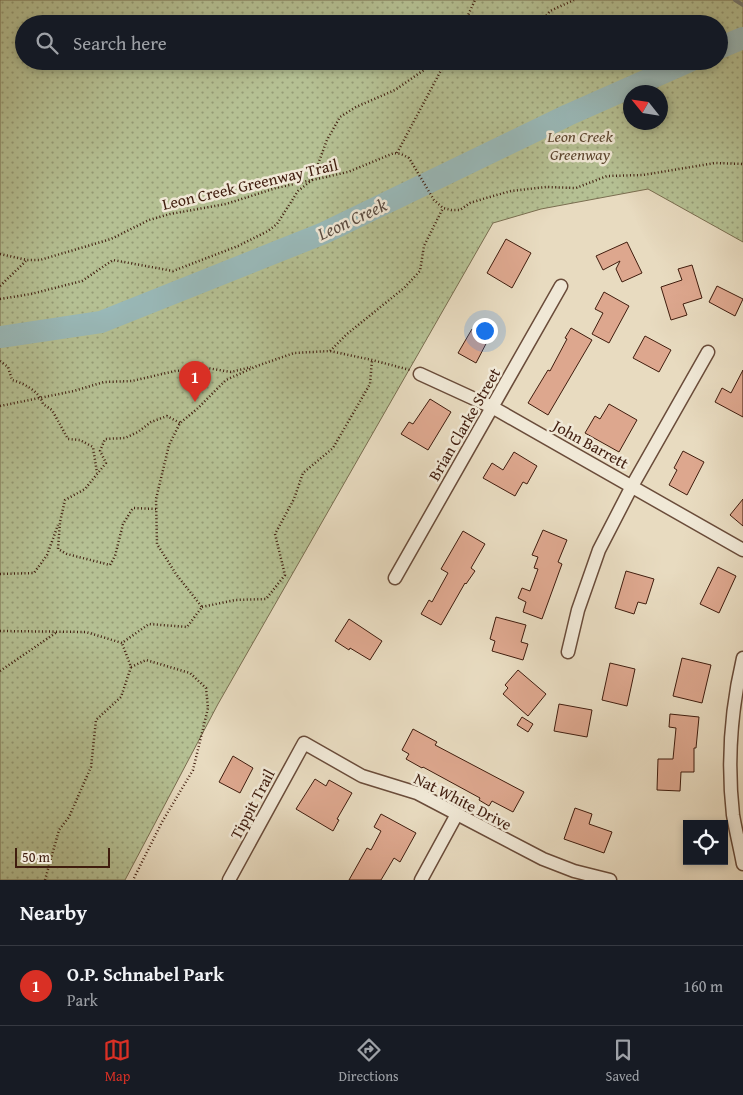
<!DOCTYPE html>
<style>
:root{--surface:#171b24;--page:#20242c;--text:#f1f3f6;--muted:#9ea1a6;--line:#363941;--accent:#d93025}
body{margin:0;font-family:"Gentium Book Plus",serif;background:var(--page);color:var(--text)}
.controls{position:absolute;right:15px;bottom:15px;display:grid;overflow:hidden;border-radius:0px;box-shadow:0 2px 8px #0003}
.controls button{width:45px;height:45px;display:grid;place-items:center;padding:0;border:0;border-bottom:1px solid var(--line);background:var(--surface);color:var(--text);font:25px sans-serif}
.compass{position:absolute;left:623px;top:85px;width:45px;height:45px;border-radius:50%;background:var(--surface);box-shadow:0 2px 8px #0003;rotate:300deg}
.scale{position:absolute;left:15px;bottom:12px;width:95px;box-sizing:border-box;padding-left:5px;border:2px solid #401d0e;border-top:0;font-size:14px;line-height:18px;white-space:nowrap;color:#401d0e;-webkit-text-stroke:4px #f0e8d6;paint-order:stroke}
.you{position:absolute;left:484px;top:330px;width:18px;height:18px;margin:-12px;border:4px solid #fff;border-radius:50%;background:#1a73e8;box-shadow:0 0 0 8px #1a73e833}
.badge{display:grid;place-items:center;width:32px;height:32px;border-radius:50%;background:var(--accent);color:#fff;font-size:16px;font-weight:700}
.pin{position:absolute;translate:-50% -41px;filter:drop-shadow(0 1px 2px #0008)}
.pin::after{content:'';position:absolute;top:26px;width:18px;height:15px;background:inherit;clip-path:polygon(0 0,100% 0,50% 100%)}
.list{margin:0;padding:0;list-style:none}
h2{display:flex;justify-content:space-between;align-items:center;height:65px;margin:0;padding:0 20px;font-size:21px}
h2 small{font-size:16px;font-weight:400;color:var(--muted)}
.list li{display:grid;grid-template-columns:32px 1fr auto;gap:15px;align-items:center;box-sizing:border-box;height:80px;padding:0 20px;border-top:1px solid var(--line)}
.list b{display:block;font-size:19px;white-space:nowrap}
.list p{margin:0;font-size:16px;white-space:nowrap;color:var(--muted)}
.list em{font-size:16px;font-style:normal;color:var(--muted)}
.icon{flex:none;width:28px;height:28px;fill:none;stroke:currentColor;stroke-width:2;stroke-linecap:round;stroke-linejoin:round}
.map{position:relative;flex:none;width:743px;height:880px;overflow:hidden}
.search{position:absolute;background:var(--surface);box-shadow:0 2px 8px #0003;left:15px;right:15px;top:15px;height:55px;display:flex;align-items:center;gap:12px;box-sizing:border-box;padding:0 18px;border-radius:28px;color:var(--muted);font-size:19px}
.sheet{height:145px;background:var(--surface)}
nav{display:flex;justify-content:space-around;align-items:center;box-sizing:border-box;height:70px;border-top:1px solid var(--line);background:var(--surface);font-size:14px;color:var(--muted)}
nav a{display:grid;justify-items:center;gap:2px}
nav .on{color:var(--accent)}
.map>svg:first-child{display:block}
.park{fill:url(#park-dots);stroke:#7a6e50;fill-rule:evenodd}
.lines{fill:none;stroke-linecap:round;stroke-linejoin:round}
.stream{stroke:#757b75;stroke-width:4}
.river{stroke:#99b9b9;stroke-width:22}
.building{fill:#dda78e;stroke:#401d0e}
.minor-casing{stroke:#6a4c3a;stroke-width:15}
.path{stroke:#401d0e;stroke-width:2.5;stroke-dasharray:1 2.5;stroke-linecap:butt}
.minor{stroke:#f0e8d6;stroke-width:12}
.labels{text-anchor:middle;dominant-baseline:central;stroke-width:5;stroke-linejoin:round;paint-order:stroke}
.park-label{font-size:16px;font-style:italic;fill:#5d462f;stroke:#f0e8d6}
.street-label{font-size:16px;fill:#401d0e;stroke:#f0e8d6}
.water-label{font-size:18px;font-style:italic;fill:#5b4c41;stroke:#f0e8d6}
</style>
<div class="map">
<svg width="743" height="880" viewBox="0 0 743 880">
<defs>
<pattern id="park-dots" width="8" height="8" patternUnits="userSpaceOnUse" patternTransform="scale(1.25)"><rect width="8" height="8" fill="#b5c093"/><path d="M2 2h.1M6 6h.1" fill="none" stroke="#959b76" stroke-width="1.8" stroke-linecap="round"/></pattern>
</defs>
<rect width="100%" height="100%" fill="#e8dbc0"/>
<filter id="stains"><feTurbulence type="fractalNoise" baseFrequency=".004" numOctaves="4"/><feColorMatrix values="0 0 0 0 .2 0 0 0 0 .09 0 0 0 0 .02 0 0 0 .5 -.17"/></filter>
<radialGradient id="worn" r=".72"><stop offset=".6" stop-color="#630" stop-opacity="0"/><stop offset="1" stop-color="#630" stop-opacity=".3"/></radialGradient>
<!-- park -->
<path class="park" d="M 0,0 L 743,0 L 743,242 L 648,189 L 541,209 L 493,223 L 218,704 L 125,880 L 0,880 ZM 24,24 L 719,24 L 719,61 L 24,61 ZM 630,92 L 660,92 L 660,122 L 630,122 Z"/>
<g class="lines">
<!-- stream -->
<path class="stream" d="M 735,0 L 743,5"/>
<!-- river -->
<path class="river" d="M 719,48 L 743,38
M 0,337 L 101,322 L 324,233 L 568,115 L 690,61"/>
</g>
<!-- building -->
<path class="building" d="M 506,239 L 531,253 L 512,288 L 487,273 Z
M 627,242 L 642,273 L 622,282 L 616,269 L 620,261 L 603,270 L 596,256 Z
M 692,265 L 702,298 L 683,304 L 687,315 L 671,320 L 661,287 L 682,280 L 678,269 Z
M 717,286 L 743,299 L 735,316 L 709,302 Z
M 604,292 L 629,306 L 609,343 L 592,334 L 603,313 L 595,309 Z
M 571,328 L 592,340 L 548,415 L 528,403 L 548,370 L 550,371 L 567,339 L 565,338 Z
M 472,329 L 489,338 L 476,363 L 458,353 Z
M 645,336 L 671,350 L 659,372 L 633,358 Z
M 743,370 L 743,417 L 715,402 L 722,388 L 731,393 Z
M 430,399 L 451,412 L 428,450 L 401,434 L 409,422 L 413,424 Z
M 609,404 L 637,420 L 619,452 L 585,433 L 595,416 L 600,419 Z
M 683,451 L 704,462 L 687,495 L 669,485 L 677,470 L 674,468 Z
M 514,452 L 537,466 L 527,484 L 523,482 L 515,496 L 483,478 L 492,463 L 503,470 Z
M 743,499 L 743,526 L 730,515 Z
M 543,530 L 567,540 L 558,562 L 562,564 L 542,619 L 523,612 L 526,602 L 518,598 L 522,588 L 530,591 L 538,569 L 534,568 L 538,557 L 532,555 Z
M 463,531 L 485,544 L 471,568 L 475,571 L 466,584 L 465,583 L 441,625 L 421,614 L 429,600 L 432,602 L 448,573 L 441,569 Z
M 718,567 L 736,576 L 719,613 L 700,604 Z
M 626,571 L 654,579 L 646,604 L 638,602 L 634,614 L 615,608 Z
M 496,617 L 526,625 L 521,642 L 528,644 L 523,660 L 492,651 L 495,641 L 490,639 Z
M 349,619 L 382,641 L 370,660 L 350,648 L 349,650 L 335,641 Z
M 682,658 L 711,665 L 702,703 L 673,696 Z
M 610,663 L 635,669 L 627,706 L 602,700 Z
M 518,670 L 546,694 L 528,716 L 503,694 L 508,688 L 505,685 Z
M 559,704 L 592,710 L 587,737 L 554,731 Z
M 670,714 L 699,717 L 696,748 L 694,748 L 694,772 L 681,772 L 680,791 L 657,790 L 658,759 L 673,759 L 676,728 L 669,727 Z
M 522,717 L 533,724 L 528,732 L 517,725 Z
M 413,729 L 437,742 L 435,745 L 524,792 L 513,812 L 492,801 L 489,806 L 479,800 L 480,798 L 423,767 L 422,768 L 406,759 L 409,754 L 402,750 Z
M 233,756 L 253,768 L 240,793 L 219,782 Z
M 315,779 L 326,786 L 329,780 L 352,793 L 337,819 L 339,820 L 333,831 L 296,809 Z
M 575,808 L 592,814 L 589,824 L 612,832 L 604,853 L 564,839 Z
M 381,814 L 416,833 L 400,862 L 394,858 L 381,880 L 349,880 L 367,848 L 371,850 L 381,831 L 374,827 Z"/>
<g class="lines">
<!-- minor casing -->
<g class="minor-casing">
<path id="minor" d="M 420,374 L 492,407 L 743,550
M 395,578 L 561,286
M 568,652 L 578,610 L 599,550 L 632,486 L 708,352
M 743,658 C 731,709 727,762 733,815 C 736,832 740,848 743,864
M 229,880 L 304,743 L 362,776 L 417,793 L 543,859 L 574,871 L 610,880
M 421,880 L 457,814"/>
</g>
<!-- path -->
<path class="path" d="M 464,24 L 475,0
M 540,24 L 550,11 L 574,0
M 397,153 L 446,61
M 0,254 L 27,260 L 40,260 L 111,239 L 149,220 L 170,214 L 226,204 L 276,188 L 348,172 L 394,153 L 401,154 L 409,158 L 434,200 L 443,208 L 451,210 L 460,210 L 470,203 L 486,198 L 511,191 L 546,187 L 576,188 L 607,176 L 643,175 L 715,163 L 743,164
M 0,286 L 27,260
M 0,299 L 31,294 L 82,281 L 113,260 L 173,271 L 238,246 L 268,231 L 277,224 L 298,191 L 312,180 L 327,140 L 340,117 L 356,107 L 395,90 L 434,63 L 441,61
M 330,351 L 347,334 L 404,288 L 420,271 L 424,246 L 443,208
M 0,361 L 8,367 L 12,380 C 24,383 40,392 43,404 L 52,410 L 68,439 L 80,440 L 93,447 L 97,473
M 0,406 L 74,391 L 104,382 L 132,381 L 175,371 L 207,368 L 231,372 L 251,367
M 156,509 L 133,508 L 123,524 L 115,556 L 110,565 L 67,554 L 58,549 L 60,522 L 65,500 L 85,489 L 106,463 L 100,451 L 105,439 L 125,438 L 138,432 L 151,422 L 167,416 L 180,423
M 0,574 L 34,573 L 47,555 L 58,525
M 202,607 L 235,600 L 266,599 L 285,575 L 275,534 L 294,499 L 303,473 L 333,448 L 370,384 L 372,360
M 0,631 L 86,632 L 122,643 L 149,624 L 187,627 L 202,607 L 176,574 L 157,544 L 156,499 L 169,445 L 180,423 L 197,409 L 226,380 L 257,366 L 294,353 L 330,351 L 372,360 L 410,370
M 131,667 L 146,660 L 190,673 L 206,688 L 208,708 L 193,770 L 162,822 L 133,880
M 0,671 L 57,632
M 45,880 L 59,830 L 69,817 L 91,767 L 96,720 L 121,697 L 131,667 L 122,643"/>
<!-- minor -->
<use href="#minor" class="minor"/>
</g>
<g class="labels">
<!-- park labels -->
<g class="park-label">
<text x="580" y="136">Leon Creek<tspan x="580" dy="18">Greenway</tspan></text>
</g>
<!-- street labels -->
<g class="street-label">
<text transform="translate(250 184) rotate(-13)">Leon Creek Greenway Trail</text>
<text transform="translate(464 424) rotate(-60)">Brian Clarke Street</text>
<text transform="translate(591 444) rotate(29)">John Barrett</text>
<text transform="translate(463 801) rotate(27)">Nat White Drive</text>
<text transform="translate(252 804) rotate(-62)">Tippit Trail</text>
</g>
<!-- water labels -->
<g class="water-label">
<text transform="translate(352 219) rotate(-25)">Leon Creek</text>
</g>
</g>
<rect width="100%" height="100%" filter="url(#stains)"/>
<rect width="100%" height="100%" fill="url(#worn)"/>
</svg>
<div class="controls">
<button><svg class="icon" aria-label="locate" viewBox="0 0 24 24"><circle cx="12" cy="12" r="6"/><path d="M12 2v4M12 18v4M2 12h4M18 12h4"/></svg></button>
</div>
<svg class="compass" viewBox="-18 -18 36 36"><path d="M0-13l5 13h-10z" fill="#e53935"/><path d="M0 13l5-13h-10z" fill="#9ea1a6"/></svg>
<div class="scale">50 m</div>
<div class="you"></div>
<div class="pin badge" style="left:195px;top:402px">1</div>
<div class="search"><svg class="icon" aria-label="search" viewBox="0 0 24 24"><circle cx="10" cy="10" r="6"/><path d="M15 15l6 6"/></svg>Search here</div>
</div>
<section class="sheet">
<h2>Nearby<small></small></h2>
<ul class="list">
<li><span class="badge">1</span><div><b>O.P. Schnabel Park</b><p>Park</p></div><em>160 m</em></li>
</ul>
</section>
<nav>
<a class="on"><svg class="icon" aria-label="map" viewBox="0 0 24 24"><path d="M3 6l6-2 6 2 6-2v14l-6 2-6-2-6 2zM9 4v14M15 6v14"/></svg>Map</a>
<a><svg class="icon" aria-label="directions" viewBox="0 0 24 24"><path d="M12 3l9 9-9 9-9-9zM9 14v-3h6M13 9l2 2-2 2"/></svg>Directions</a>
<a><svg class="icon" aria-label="saved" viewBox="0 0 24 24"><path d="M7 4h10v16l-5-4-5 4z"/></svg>Saved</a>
</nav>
